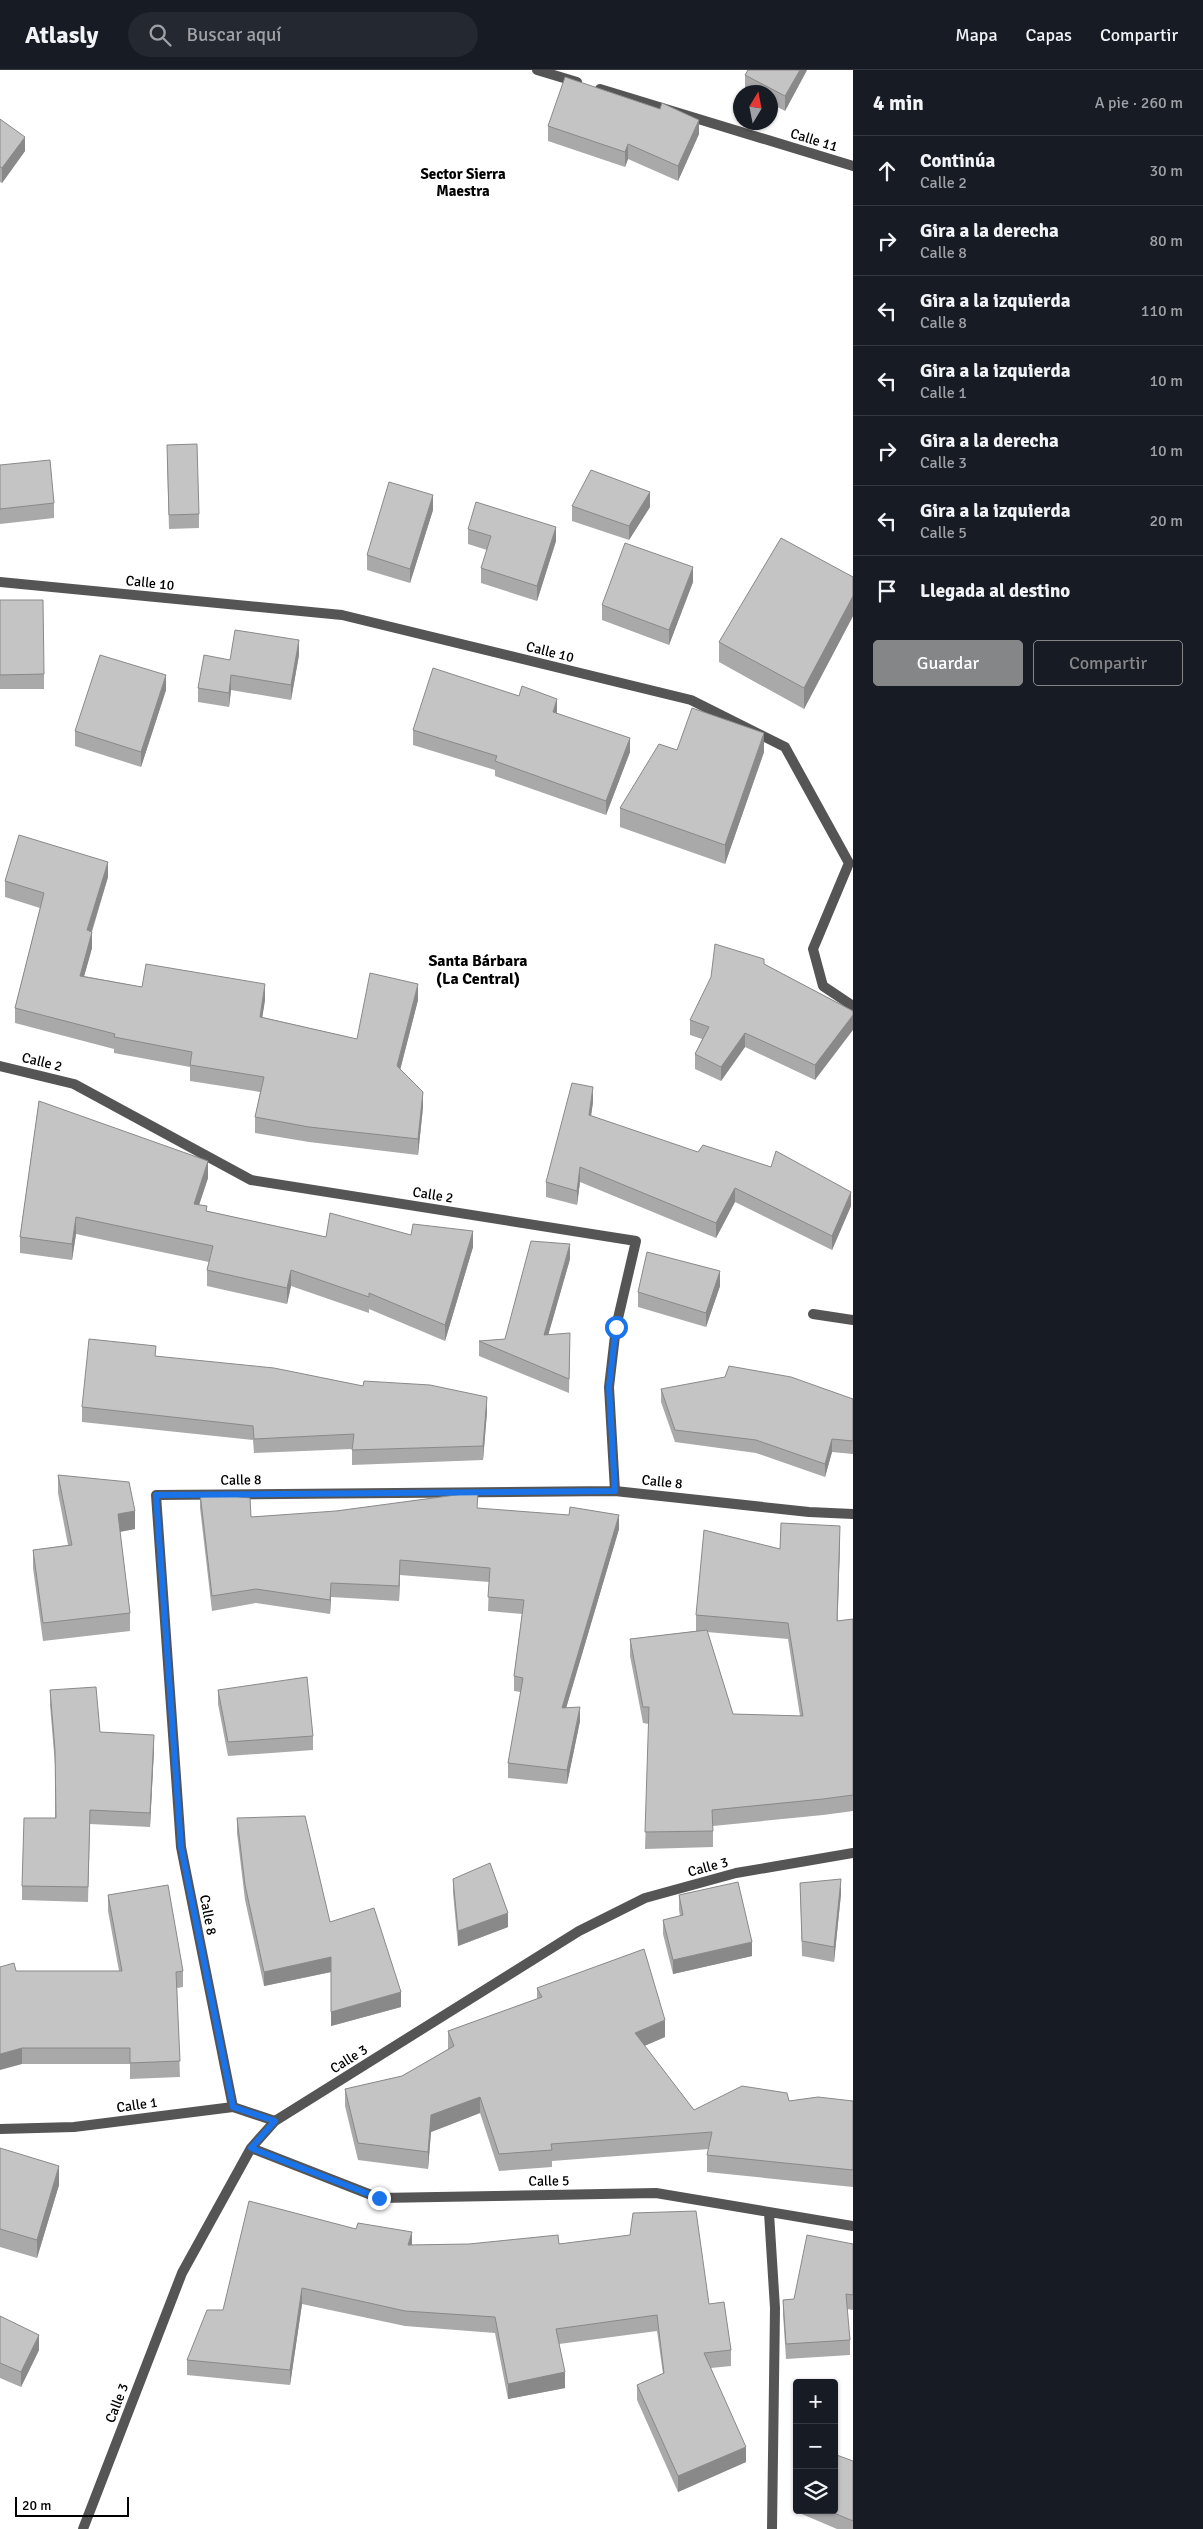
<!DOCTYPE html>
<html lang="es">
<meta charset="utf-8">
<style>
:root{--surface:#171b24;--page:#242831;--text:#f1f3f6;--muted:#9ea1a6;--line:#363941;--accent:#858687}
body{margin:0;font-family:Signika,sans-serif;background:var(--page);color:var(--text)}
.controls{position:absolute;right:15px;bottom:15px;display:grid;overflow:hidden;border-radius:5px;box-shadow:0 1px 4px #0004}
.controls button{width:45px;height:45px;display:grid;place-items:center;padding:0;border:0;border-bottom:1px solid var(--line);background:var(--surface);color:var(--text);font:25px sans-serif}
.compass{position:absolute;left:733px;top:15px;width:45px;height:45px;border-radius:50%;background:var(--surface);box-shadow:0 1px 4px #0004;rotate:10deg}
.scale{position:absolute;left:15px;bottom:12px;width:114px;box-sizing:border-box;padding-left:5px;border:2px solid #000;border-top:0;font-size:14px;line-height:18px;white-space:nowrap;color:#000;-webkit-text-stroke:4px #fff;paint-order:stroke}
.stop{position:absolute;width:15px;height:15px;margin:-11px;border:4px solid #1a73e8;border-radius:50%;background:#fff}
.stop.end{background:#1a73e8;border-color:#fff;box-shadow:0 1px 5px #0008}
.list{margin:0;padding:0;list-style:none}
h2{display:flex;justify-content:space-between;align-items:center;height:65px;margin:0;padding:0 20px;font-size:21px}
h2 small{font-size:16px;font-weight:400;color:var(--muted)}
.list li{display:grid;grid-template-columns:32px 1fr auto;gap:15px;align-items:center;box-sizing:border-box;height:70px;padding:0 20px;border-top:1px solid var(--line)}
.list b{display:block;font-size:19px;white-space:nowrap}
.list p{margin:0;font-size:16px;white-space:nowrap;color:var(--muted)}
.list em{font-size:16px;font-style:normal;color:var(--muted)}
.actions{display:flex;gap:10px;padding:15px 20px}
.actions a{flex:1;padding:11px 0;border:1px solid var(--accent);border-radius:5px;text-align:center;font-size:18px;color:var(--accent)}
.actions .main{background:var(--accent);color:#fff}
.icon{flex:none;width:28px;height:28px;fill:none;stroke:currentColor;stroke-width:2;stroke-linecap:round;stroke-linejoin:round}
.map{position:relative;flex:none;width:853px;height:2459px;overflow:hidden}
header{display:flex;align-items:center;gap:30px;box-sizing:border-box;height:70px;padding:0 25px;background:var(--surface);border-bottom:1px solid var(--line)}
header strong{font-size:24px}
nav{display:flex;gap:28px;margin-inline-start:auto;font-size:18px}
.search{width:350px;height:45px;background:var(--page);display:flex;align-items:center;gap:12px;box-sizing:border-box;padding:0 18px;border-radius:28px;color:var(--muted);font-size:19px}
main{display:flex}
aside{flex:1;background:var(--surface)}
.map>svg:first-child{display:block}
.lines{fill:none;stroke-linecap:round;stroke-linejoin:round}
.street{stroke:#555;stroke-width:10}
.wall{fill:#a9a9a9;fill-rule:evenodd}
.shaded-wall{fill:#898989}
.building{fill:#c4c4c4;stroke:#898989}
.route{stroke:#1a73e8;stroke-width:6}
.labels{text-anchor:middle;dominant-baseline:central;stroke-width:4;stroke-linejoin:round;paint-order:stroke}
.street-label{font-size:14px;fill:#000;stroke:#fff}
.neighbourhood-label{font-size:15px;font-weight:bold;fill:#000;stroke:#fff}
.quarter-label{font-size:16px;font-weight:bold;fill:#000;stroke:#fff}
</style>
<header>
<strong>Atlasly</strong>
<div class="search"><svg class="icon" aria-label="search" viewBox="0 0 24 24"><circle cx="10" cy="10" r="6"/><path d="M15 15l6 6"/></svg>Buscar aquí</div>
<nav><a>Mapa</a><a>Capas</a><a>Compartir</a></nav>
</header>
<main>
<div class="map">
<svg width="853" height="2459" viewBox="0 0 853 2459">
<rect width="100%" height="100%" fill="#fff"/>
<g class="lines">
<!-- street -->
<path class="street" d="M 537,0 L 577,12
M 600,19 L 853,96
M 0,512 L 342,545 L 691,630 L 785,677 L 849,793 L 813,879 L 823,916 L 853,936
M 0,996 L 74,1014 L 251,1110 L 636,1171 L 616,1257 L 609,1317 L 615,1421
M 813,1244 L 853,1250
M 233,2037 L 181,1777 L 156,1425 L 615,1421 L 809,1442 L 853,1444
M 0,2059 L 74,2057 L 233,2037 L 275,2051
M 251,2078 L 379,2128 L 656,2123 L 853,2156
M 769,2143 L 775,2238 L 772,2459
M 83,2459 L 182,2203 L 251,2078 L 275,2051 L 579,1861 L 645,1828 L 736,1803 L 853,1783"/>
</g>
<!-- wall -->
<path class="wall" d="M 807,0 L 785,41 L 770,33 L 770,22 L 750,22 L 745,20 L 745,5 Z
M 0,49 L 25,81 L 2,113 L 0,112 Z
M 548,56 L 699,64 L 678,111 L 628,89 L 625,97 L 548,71 Z
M 167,389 L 199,444 L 199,458 L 169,459 Z
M 0,395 L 54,433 L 54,448 L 0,454 Z
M 572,436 L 650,437 L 629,470 L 572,451 Z
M 433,440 L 410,513 L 367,500 L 367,485 Z
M 468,459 L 556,471 L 537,531 L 481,513 L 481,498 L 487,480 L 468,474 Z
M 853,507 L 853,546 L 804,639 L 719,592 L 719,572 Z
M 693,512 L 669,575 L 602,550 L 602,535 Z
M 0,530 L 44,604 L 44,619 L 0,619 Z
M 299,585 L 291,630 L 231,620 L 229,637 L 198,632 L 198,618 L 230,590 Z
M 166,620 L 141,697 L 75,676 L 75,661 Z
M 557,643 L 630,682 L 606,745 L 495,706 L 495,700 L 413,675 L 413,660 Z
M 677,680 L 764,682 L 725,794 L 620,757 L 620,738 Z
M 108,807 L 92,862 L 92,878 L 84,906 L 142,917 L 265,930 L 262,947 L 357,969 L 418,930 L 400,1000 L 423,1037 L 418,1085 L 309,1072 L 255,1063 L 255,1047 L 260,1022 L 190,1011 L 190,997 L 114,983 L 114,979 L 15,953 L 15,938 L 40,838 L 5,827 L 5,811 Z
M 764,894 L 853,941 L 815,1010 L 745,977 L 721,1011 L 695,999 L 695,984 L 702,969 L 690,965 L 690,950 Z
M 39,1031 L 208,1108 L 199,1135 L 207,1141 L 326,1167 L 411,1165 L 473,1177 L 445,1271 L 369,1239 L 369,1243 L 291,1216 L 287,1234 L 207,1216 L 207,1200 L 209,1192 L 76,1164 L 72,1190 L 20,1183 L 20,1167 Z
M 593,1032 L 591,1046 L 851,1136 L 832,1180 L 735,1132 L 716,1168 L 580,1112 L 577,1135 L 546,1127 L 546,1112 Z
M 570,1189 L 548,1265 L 570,1277 L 569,1323 L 479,1286 L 479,1271 L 505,1269 Z
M 720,1216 L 706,1257 L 638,1237 L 638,1222 Z
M 156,1286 L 487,1342 L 483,1390 L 352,1395 L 352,1379 L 254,1383 L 253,1370 L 82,1352 L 82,1337 Z
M 661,1319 L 853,1329 L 853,1384 L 832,1382 L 825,1407 L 756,1383 L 675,1372 L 661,1332 Z
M 58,1405 L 135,1459 L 120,1462 L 130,1543 L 130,1561 L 43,1571 L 33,1498 L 33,1480 L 68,1475 L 58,1423 Z
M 200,1423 L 251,1447 L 478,1438 L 619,1459 L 566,1638 L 580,1651 L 567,1714 L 508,1708 L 508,1693 L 521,1622 L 514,1621 L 514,1606 L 522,1544 L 488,1541 L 489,1512 L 400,1505 L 399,1531 L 331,1527 L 330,1544 L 256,1533 L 212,1541 L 200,1438 Z
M 840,1473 L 837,1551 L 853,1549 L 853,1741 L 823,1745 L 713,1756 L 713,1777 L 645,1779 L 649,1654 L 643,1653 L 630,1586 L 630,1569 L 696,1561 L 696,1545 L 780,1479 ZM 707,1562 L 788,1569 L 800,1646 L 733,1644 Z
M 50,1620 L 100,1662 L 154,1679 L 150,1757 L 90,1754 L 88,1832 L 22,1830 L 22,1816 L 55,1748 L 55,1695 L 50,1635 Z
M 218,1620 L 313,1666 L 313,1680 L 228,1686 L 218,1634 Z
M 237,1748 L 330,1852 L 401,1937 L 331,1956 L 331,1902 L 264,1916 L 245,1830 L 237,1763 Z
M 453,1809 L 508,1857 L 458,1876 L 453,1823 Z
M 800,1813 L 841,1824 L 834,1892 L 802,1886 Z
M 108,1825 L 183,1901 L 183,1917 L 177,1918 L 180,2007 L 130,2009 L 130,1994 L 22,1994 L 16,1901 L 119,1901 L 108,1841 Z
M 679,1825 L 752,1886 L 673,1904 L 663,1864 L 663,1850 L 680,1846 L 679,1840 Z
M 537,1918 L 665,1967 L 644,1976 L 694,2040 L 789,2031 L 853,2031 L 853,2117 L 707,2102 L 707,2085 L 709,2079 L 552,2091 L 552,2097 L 499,2101 L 480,2043 L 431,2062 L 428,2099 L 358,2090 L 345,2036 L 345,2019 L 402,2006 L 448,1979 L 448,1961 L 537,1929 Z
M 0,2078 L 59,2115 L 37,2188 L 0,2177 Z
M 559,2174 L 709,2234 L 731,2280 L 731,2296 L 711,2298 L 746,2392 L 678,2422 L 637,2330 L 637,2315 L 663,2304 L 657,2261 L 559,2274 L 565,2318 L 508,2329 L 495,2263 L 405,2256 L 302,2234 L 290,2315 L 187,2305 L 187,2290 L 223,2240 L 412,2175 Z
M 853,2174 L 853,2240 L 847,2239 L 850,2270 L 850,2285 L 786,2289 L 783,2244 L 783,2230 L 794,2229 Z
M 0,2246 L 39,2280 L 21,2317 L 0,2308 Z
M 853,2391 L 853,2459 L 837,2459 L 797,2442 L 797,2440 L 834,2440 Z"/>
<!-- shaded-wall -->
<path class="shaded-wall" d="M 800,0 L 807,0 L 785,41 L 785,26 Z
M 699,50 L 699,64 L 678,111 L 678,96 Z
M 25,67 L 25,81 L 2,113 L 2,98 Z
M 628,74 L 628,89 L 625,97 L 625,82 Z
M 650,422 L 650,437 L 629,470 L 629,456 Z
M 433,425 L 433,440 L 410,513 L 410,499 Z
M 556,457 L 556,471 L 537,531 L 537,516 Z
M 693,497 L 693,512 L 669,575 L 669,560 Z
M 853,526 L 853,546 L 804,639 L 804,618 Z
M 299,570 L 299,585 L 291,630 L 291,615 Z
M 166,605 L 166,620 L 141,697 L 141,682 Z
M 231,605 L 231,620 L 229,637 L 229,623 Z
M 557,629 L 557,643 L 553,642 Z
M 764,663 L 764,682 L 725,794 L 725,775 Z
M 630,668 L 630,682 L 606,745 L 606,731 Z
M 108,792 L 108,807 L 87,876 L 87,860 Z
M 92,862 L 92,878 L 80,921 L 80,906 Z
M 265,914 L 265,930 L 260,962 L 260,947 Z
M 418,914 L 418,930 L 397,1012 L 397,996 Z
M 853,945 L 853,960 L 815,1010 L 815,995 Z
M 745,963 L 745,977 L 721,1011 L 721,997 Z
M 593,1017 L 593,1032 L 589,1060 L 589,1045 Z
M 423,1022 L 423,1037 L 418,1085 L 418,1069 Z
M 208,1091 L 208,1108 L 194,1150 L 194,1134 Z
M 580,1097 L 580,1112 L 577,1135 L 577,1121 Z
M 735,1118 L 735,1132 L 716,1168 L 716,1153 Z
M 851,1122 L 851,1136 L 832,1180 L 832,1166 Z
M 76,1147 L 76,1164 L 72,1190 L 72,1174 Z
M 473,1161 L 473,1177 L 445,1271 L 445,1255 Z
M 570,1174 L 570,1189 L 544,1280 L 544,1265 Z
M 291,1200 L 291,1216 L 287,1234 L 287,1218 Z
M 720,1201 L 720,1216 L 706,1257 L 706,1243 Z
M 487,1327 L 487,1342 L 483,1390 L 483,1376 Z
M 832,1369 L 832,1382 L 825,1407 L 825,1394 Z
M 135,1441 L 135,1459 L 118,1462 L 118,1444 Z
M 619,1445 L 619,1459 L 562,1652 L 562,1638 Z
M 840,1456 L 840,1473 L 837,1568 L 837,1551 Z
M 400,1490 L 400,1505 L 399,1531 L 399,1516 Z
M 331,1513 L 331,1527 L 330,1544 L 330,1530 Z
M 580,1637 L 580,1651 L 567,1714 L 567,1700 Z
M 154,1665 L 154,1679 L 150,1757 L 150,1743 Z
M 841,1809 L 841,1824 L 834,1892 L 834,1877 Z
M 508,1843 L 508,1857 L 458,1876 L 458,1861 Z
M 752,1872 L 752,1886 L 673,1904 L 673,1890 Z
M 331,1887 L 331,1902 L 264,1916 L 264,1902 Z
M 401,1922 L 401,1937 L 331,1956 L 331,1942 Z
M 665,1950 L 665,1967 L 635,1980 L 635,1963 Z
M 22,1978 L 22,1994 L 0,2000 L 0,1984 Z
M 480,2027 L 480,2043 L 431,2062 L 428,2099 L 428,2082 L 431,2045 Z
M 59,2096 L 59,2115 L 37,2188 L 37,2170 Z
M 412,2162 L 412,2178 L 408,2175 Z
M 302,2218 L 302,2234 L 290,2315 L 290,2300 Z
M 39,2265 L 39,2280 L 21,2317 L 21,2302 Z
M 565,2302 L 565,2318 L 508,2329 L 508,2314 Z
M 746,2377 L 746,2392 L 678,2422 L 678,2406 Z"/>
<!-- building -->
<path class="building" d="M 748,0 L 800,0 L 785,26 L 745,5 Z
M 565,7 L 660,39 L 662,33 L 699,50 L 678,96 L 628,74 L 625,82 L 548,56 Z
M 0,49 L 25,67 L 2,98 L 0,97 Z
M 197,374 L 199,444 L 169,445 L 167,375 Z
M 50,390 L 54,433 L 0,439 L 0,395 Z
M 591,400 L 650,422 L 629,456 L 572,436 Z
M 389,412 L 433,425 L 410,499 L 367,485 Z
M 476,432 L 556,457 L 537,516 L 481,498 L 491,466 L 468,459 Z
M 781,468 L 853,507 L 853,526 L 804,618 L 719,572 Z
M 625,473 L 693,497 L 669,560 L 602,535 Z
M 0,530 L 43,530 L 44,604 L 0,605 Z
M 235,560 L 299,570 L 291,615 L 231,605 L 229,623 L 198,618 L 204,585 L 230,590 Z
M 100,585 L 166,605 L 141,682 L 75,661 Z
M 433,598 L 519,626 L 522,616 L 557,629 L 553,642 L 630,668 L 606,731 L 495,691 L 497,686 L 413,660 Z
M 692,638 L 764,663 L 725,775 L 620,738 L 659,674 L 677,680 Z
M 19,765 L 108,792 L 87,860 L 92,862 L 80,906 L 142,917 L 146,894 L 265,914 L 260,947 L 357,969 L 370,903 L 418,914 L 397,996 L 423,1022 L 418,1069 L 309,1057 L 255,1047 L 264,1007 L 190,995 L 192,982 L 114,967 L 115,964 L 15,938 L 44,823 L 5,811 Z
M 715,874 L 764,889 L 764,894 L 853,941 L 853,945 L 815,995 L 745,963 L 721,997 L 695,984 L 709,957 L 690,950 L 711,907 Z
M 572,1013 L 593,1017 L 589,1045 L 698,1082 L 703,1075 L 771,1097 L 776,1081 L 851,1122 L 832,1166 L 735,1118 L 716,1153 L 580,1097 L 577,1121 L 546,1112 Z
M 39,1031 L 208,1091 L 194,1134 L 207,1136 L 206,1141 L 326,1167 L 330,1143 L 411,1165 L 413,1154 L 473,1161 L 445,1255 L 369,1223 L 369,1227 L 291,1200 L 287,1218 L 207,1200 L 213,1176 L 76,1147 L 72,1174 L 20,1167 Z
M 531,1171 L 570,1174 L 544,1265 L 570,1263 L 569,1309 L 479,1271 L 505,1269 Z
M 647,1182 L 720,1201 L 706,1243 L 638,1222 Z
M 89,1269 L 156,1276 L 155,1286 L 274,1298 L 363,1316 L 364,1311 L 430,1315 L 487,1327 L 483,1376 L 352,1380 L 354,1364 L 254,1369 L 253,1356 L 82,1337 Z
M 729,1296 L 791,1307 L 853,1329 L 853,1371 L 832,1369 L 825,1394 L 756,1370 L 675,1360 L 661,1319 L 725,1307 Z
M 58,1405 L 129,1412 L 135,1441 L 118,1444 L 130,1543 L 43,1553 L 33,1480 L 72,1475 Z
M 478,1422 L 477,1438 L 569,1445 L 570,1437 L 619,1445 L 562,1638 L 580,1637 L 567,1700 L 508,1693 L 523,1608 L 514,1606 L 524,1530 L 488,1527 L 490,1498 L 400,1490 L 399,1516 L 331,1513 L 330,1530 L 256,1519 L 212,1526 L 200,1423 L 250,1428 L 251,1447 L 336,1441 Z
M 781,1453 L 840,1456 L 837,1551 L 853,1549 L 853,1725 L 823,1729 L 712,1740 L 713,1761 L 645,1762 L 649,1637 L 643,1637 L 630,1569 L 707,1560 L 733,1644 L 803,1646 L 788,1553 L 696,1545 L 704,1460 L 780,1479 Z
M 307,1607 L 313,1666 L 228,1672 L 218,1620 Z
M 96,1617 L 100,1662 L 154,1665 L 150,1743 L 90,1740 L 88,1817 L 22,1816 L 24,1748 L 56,1748 L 55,1680 L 50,1620 Z
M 305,1746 L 330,1852 L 374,1838 L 401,1922 L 331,1942 L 331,1887 L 264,1902 L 245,1815 L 237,1748 Z
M 490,1793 L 508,1843 L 458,1861 L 453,1809 Z
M 841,1809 L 834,1877 L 802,1871 L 800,1813 Z
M 738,1812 L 752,1872 L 673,1890 L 663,1850 L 683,1845 L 679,1825 Z
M 168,1815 L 183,1901 L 176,1902 L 180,1991 L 130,1993 L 130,1978 L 22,1978 L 0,1984 L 0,1897 L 14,1893 L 16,1901 L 122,1901 L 108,1825 Z
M 644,1879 L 665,1950 L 635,1963 L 694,2040 L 742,2016 L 787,2023 L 789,2031 L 818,2027 L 853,2031 L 853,2100 L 707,2085 L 712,2062 L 551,2074 L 552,2080 L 499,2084 L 480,2027 L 431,2045 L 428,2082 L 358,2073 L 345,2019 L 402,2006 L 454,1976 L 448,1961 L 542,1927 L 537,1918 Z
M 0,2078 L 59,2096 L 37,2170 L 0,2159 Z
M 249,2131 L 356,2159 L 358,2153 L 412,2162 L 408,2175 L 469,2174 L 558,2165 L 559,2174 L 630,2165 L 633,2143 L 696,2141 L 709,2234 L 724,2232 L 731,2280 L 704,2283 L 746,2377 L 678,2406 L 637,2315 L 664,2303 L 657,2245 L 556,2259 L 565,2302 L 508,2314 L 495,2247 L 405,2241 L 302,2218 L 290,2300 L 187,2290 L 207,2240 L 223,2240 Z
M 807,2165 L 853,2174 L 853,2225 L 846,2224 L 850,2270 L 786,2274 L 783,2230 L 794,2229 Z
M 0,2246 L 39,2265 L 21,2302 L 0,2293 Z
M 834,2384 L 853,2391 L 853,2451 L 827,2440 L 834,2440 Z"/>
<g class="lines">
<!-- route -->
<path class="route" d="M 379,2128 L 251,2078 L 275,2051 L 233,2037 L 181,1777 L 156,1425 L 615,1421 L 609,1317 L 616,1257"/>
</g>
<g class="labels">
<!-- street labels -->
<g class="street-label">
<text transform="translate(814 70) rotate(17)">Calle 11</text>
<text transform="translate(150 513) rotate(6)">Calle 10</text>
<text transform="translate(550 582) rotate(14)">Calle 10</text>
<text transform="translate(42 992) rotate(14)">Calle 2</text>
<text transform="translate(433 1125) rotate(9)">Calle 2</text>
<text transform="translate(241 1410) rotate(-1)">Calle 8</text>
<text transform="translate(662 1412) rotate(6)">Calle 8</text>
<text transform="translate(708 1797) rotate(-15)">Calle 3</text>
<text transform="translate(208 1845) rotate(79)">Calle 8</text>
<text transform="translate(349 1989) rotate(-32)">Calle 3</text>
<text transform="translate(137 2035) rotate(-8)">Calle 1</text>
<text transform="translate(549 2111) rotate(-1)">Calle 5</text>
<text transform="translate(117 2333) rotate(-69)">Calle 3</text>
</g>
<!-- neighbourhood labels -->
<g class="neighbourhood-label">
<text x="463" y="104">Sector Sierra<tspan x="463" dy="17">Maestra</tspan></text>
</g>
<!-- quarter labels -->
<g class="quarter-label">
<text x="478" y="891">Santa Bárbara<tspan x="478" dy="18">(La Central)</tspan></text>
</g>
</g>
</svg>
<div class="controls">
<button>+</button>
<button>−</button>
<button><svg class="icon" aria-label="layers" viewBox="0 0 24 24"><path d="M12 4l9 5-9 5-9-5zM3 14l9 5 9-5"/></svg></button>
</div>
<svg class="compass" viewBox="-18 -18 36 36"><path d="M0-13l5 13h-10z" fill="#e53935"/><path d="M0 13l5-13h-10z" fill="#9ea1a6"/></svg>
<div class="scale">20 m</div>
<div class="stop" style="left:616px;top:1257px"></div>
<div class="stop end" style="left:379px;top:2128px"></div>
</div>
<aside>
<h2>4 min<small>A pie · 260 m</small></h2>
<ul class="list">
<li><svg class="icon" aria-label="ahead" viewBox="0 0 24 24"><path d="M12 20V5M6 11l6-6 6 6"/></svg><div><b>Continúa</b><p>Calle 2</p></div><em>30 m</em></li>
<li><svg class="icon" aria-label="right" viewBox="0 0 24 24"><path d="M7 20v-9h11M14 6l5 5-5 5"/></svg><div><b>Gira a la derecha</b><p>Calle 8</p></div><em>80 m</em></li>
<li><svg class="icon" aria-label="left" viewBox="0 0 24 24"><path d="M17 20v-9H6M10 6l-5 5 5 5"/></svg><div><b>Gira a la izquierda</b><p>Calle 8</p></div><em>110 m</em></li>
<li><svg class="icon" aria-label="left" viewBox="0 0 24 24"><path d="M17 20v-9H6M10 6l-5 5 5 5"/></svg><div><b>Gira a la izquierda</b><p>Calle 1</p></div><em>10 m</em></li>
<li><svg class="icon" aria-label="right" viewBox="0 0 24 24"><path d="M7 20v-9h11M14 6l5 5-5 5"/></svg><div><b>Gira a la derecha</b><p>Calle 3</p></div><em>10 m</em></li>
<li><svg class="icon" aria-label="left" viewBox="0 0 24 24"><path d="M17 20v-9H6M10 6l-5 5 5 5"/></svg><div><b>Gira a la izquierda</b><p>Calle 5</p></div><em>20 m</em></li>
<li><svg class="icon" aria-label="arrive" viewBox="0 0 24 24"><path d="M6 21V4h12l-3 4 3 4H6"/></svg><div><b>Llegada al destino</b></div></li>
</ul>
<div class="actions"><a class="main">Guardar</a><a>Compartir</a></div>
</aside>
</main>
